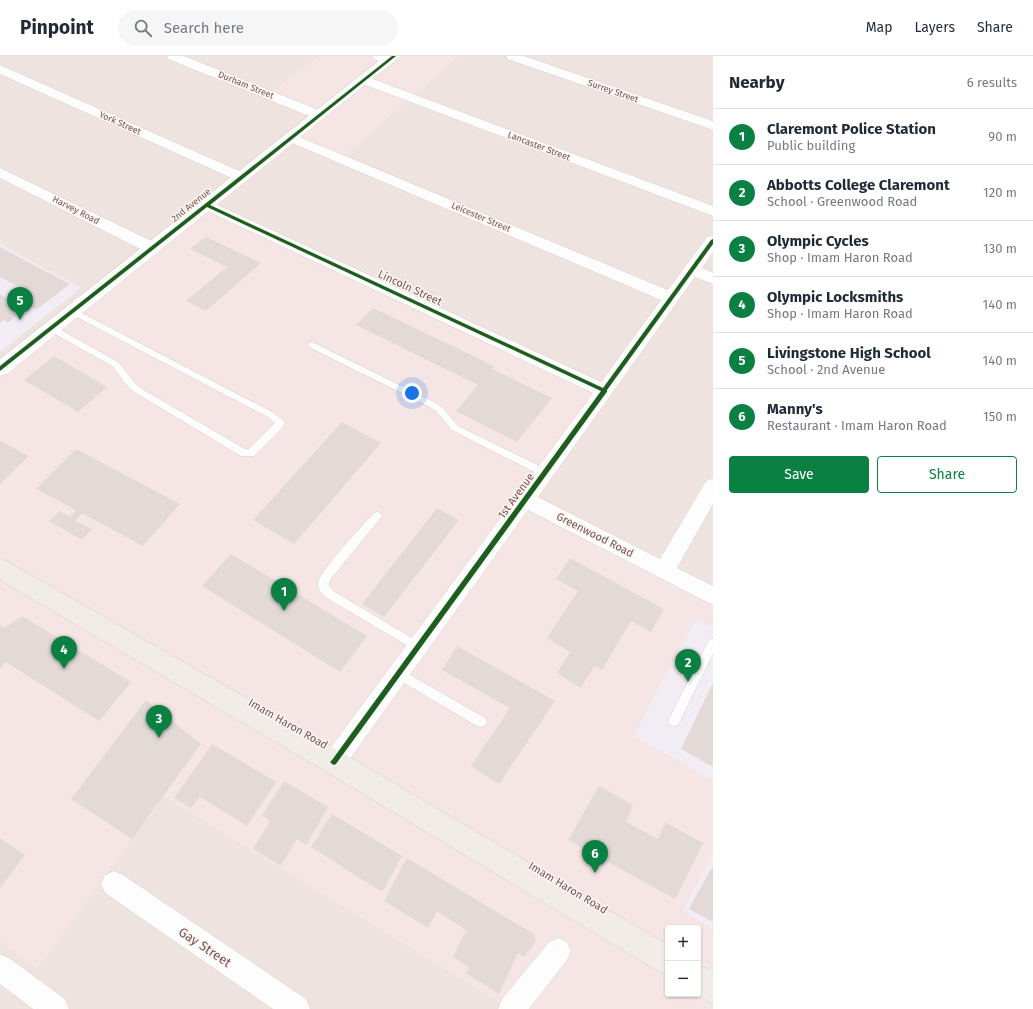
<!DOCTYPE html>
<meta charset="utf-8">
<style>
:root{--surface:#fff;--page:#f6f6f7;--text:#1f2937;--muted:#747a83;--line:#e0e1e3;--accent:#0b8043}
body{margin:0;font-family:"Fira Sans",sans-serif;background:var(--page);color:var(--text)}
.controls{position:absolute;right:12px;bottom:12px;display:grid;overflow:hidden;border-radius:4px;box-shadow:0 1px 3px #0004}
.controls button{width:36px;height:36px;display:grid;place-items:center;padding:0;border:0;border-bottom:1px solid var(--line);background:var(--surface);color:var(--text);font:20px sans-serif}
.you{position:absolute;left:412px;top:337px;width:14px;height:14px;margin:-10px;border:3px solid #fff;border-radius:50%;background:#1a73e8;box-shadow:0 0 0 6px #1a73e833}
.badge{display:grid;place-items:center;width:26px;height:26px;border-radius:50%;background:var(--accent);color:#fff;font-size:13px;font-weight:700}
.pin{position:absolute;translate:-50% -33px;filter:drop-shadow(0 1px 2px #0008)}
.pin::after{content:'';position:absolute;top:21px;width:14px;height:12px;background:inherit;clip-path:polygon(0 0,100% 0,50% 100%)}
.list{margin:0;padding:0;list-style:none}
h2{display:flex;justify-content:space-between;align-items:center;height:52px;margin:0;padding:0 16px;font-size:17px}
h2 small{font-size:13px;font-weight:400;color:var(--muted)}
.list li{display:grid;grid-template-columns:26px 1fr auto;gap:12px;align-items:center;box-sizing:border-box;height:56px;padding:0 16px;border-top:1px solid var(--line)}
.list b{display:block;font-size:15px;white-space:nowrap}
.list p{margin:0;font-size:13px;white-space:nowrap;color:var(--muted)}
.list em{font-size:13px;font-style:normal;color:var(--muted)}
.actions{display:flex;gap:8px;padding:12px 16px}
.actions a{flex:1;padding:9px 0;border:1px solid var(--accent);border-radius:4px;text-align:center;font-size:14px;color:var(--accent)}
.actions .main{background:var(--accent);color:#fff}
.icon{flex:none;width:22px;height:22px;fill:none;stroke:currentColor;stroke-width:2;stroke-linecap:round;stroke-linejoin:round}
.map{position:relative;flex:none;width:713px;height:953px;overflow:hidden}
header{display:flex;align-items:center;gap:24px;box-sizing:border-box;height:56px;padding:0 20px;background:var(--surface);border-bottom:1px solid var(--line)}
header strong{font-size:19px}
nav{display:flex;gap:22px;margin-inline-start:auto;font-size:14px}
.search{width:280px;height:36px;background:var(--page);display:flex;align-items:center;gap:10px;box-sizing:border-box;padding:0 14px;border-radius:22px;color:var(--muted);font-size:15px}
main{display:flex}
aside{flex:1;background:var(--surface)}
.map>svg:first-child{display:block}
.residential{fill:#eee3de}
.commercial{fill:#f5e6e5;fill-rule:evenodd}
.education{fill:#f2ecf4}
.building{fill:#e3dad7}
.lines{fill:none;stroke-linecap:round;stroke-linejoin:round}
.lane-casing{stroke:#d6cecc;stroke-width:1}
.street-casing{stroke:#d6cecc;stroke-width:1}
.secondary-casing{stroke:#d6cecb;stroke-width:1}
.primary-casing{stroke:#d8cecd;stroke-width:1}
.lane{fill:#fefdfd;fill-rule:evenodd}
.street{fill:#fefdfd;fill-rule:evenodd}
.secondary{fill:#fefdfd;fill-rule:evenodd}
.primary{fill:#f1ece8;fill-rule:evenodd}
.cycleway-casing{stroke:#fdf6f2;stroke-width:2}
.cycleway{fill:#1b5e20;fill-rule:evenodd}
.labels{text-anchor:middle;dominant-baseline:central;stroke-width:3;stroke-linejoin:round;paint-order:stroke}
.far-street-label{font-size:9px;fill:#735551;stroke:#fdf6f2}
.street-label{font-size:11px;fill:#735551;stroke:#fdf6f2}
.near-street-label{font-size:13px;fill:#735551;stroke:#fdf6f2}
</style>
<header>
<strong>Pinpoint</strong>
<div class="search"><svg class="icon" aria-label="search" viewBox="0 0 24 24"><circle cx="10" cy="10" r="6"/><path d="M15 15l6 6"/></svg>Search here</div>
<nav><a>Map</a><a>Layers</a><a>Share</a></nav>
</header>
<main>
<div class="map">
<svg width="713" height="953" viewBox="0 0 713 953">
<rect width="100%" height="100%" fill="#f6f2f0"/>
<!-- residential -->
<path class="residential" d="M 0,0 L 319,0 L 270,38 L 310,56 L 341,102 L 458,0 L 713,0 L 713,540 L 0,313 Z
M 164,740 L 511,953 L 0,953 L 0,885 L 37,912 Z"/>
<!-- commercial -->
<path class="commercial" d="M 319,0 L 458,0 L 341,102 L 290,81 L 319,59 L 270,38 Z
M 206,149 L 605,335 L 526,443 L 713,540 L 713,953 L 511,953 L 164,740 L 37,913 L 0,885 L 0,313 ZM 668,872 L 698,872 L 698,938 L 668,938 Z"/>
<!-- education -->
<path class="education" d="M 0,188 L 81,232 L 0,296 Z
M 696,562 L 713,571 L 713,724 L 634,680 Z
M 713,798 L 713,873 L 683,855 Z"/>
<!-- building -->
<path class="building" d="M 206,181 L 261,207 L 206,255 L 186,245 L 227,211 L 190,193 Z
M 0,191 L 70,228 L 36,254 L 13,241 L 23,233 L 0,221 Z
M 0,239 L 20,248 L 19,250 L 24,252 L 8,267 L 3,264 L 0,267 Z
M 373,252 L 494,310 L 492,313 L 552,342 L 517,386 L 456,355 L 478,329 L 356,269 Z
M 54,300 L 107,331 L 78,356 L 24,324 Z
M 342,366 L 381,387 L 294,488 L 253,464 Z
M 0,385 L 29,400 L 0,428 Z
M 76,393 L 180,448 L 143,490 L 82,457 L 75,465 L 92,473 L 82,484 L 49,465 L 60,455 L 70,461 L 76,454 L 36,433 Z
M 437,452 L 459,464 L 384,561 L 362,548 Z
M 231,498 L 367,580 L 340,616 L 202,530 Z
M 570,502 L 664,553 L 651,576 L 631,565 L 602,614 L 594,610 L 581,632 L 557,617 L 570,596 L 547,582 L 578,535 L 556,523 Z
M 22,560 L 131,626 L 99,665 L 6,606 L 0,612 L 0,569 L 5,572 Z
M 457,590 L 555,645 L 499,728 L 471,710 L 510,652 L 442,614 Z
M 713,627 L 713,711 L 681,693 Z
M 146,644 L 201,688 L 132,783 L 71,743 Z
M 212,688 L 276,726 L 247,770 L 200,741 L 191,752 L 174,742 Z
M 284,725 L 328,751 L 306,789 L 297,783 L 281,810 L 253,793 L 270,765 L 262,760 Z
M 599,730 L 633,749 L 626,766 L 658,783 L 665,766 L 703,787 L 675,843 L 568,784 Z
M 332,758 L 402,800 L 382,836 L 311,791 Z
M 0,782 L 25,799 L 0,832 Z
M 407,802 L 534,878 L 536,886 L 524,901 L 518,897 L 499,938 L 466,917 L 469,911 L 453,901 L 466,874 L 437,855 L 428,872 L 384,845 Z
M 713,809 L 713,866 L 689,853 Z"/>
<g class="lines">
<!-- lane casing -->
<g class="lane-casing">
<path id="lane" d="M 72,252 L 274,357 L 285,366 L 282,372 L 254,400 L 241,400 L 136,337 C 123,328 122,321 112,310 L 48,274 L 47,272 L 48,270 L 54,270 L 118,306 C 128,316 130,324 142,333 L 245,393 L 249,393 L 275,367 L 268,361 L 69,257 L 68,255 L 69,253 Z
M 312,286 L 432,345 L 442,351 L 458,370 L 548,414 L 550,417 L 548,420 L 542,420 L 452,374 L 436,355 L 426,349 L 309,291 L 308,289 L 309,287 Z
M 377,456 L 380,457 L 382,460 L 380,463 L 333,520 L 329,526 L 329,530 L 335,536 L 422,588 L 423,591 L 422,594 L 418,596 L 327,542 C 323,539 317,533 318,527 C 321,513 362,470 374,457 Z
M 713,582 L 713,598 L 678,669 L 674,670 L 670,669 L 668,665 L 670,661 L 709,584 Z
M 398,612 L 485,662 L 487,666 L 485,670 L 481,671 L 477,670 L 394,621 L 392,617 L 394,613 Z"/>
</g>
<!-- street casing -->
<g class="street-casing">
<path id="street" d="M 167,0 L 184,0 L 324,56 L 326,59 L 324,62 L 319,63 L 314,62 L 168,3 Z
M 372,0 L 390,0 L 395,4 L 394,7 C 387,8 376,6 372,0 Z
M 506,0 L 524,0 L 713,65 L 713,74 L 507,3 Z
M 0,9 L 246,118 L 248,121 L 246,124 L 241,125 L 236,124 L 0,18 Z
M 365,20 L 713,150 L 713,160 L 360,27 L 358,24 L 360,21 Z
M 290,77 L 668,234 L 707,181 L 713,180 L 713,196 L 702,212 L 713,217 L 713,228 L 695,221 L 538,441 L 660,503 L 706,425 L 713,422 L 713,448 L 677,512 L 713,530 L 713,549 L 528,454 L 342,714 L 334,717 L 326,714 L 322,706 L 326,698 L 593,337 L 201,152 L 198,149 L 201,146 L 206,144 L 211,146 L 601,326 L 661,244 L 285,84 L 283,81 L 285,78 Z
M 0,112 L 158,188 L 160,192 L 158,196 L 152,197 L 146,196 L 0,122 Z
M 114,815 L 123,819 L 306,943 L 310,953 L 273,953 L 105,837 L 101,828 L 105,819 Z
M 558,882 L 567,886 L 571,895 L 567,904 L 529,953 L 498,953 L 502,943 L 549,886 Z
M 0,898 L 9,902 L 65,943 L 69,953 L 33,953 L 0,928 Z"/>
</g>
<!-- secondary casing -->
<g class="secondary-casing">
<path id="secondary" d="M 385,0 L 401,0 L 7,318 L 0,320 L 0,303 Z"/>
</g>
<!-- primary casing -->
<g class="primary-casing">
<path id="primary" d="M 0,503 L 8,506 L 343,697 L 668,889 L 668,920 L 658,915 L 325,715 L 0,524 Z
M 698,908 L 713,916 L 713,948 L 694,938 L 698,938 Z"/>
</g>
<!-- lane -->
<use href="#lane" class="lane"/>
<!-- street -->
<use href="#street" class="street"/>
<!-- secondary -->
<use href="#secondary" class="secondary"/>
<!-- primary -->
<use href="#primary" class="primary"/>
<!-- cycleway casing -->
<g class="cycleway-casing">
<path id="cycleway" d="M 392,0 L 396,0 L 210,149 L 603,332 L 711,184 L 713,183 L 713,188 L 607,334 L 607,336 L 606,337 L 336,708 L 334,709 L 332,708 L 330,706 L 332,704 L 601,335 L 207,151 L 0,315 L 0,310 Z"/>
</g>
<!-- cycleway -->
<use href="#cycleway" class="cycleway"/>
</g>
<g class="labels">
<!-- far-street labels -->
<g class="far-street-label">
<text transform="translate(246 29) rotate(22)">Durham Street</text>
<text transform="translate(613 35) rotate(19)">Surrey Street</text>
<text transform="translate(120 67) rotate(24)">York Street</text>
<text transform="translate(539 90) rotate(21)">Lancaster Street</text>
<text transform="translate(191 149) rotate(-39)">2nd Avenue</text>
<text transform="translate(76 154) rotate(27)">Harvey Road</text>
<text transform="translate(481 161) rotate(23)">Leicester Street</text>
</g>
<!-- street labels -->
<g class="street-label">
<text transform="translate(410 232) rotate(25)">Lincoln Street</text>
<text transform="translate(516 440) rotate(-54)">1st Avenue</text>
<text transform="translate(595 479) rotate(27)">Greenwood Road</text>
<text transform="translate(288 668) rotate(30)">Imam Haron Road</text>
<text transform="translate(568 832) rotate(31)">Imam Haron Road</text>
</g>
<!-- near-street labels -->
<g class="near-street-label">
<text transform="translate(205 891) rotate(34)">Gay Street</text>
</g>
</g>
</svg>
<div class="controls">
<button>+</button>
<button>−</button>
</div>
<div class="you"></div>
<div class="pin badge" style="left:284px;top:555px">1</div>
<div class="pin badge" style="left:688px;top:626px">2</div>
<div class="pin badge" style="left:159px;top:682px">3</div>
<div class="pin badge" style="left:64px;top:613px">4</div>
<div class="pin badge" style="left:20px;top:264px">5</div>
<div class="pin badge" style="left:595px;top:817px">6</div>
</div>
<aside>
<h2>Nearby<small>6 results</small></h2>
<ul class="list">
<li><span class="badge">1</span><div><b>Claremont Police Station</b><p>Public building</p></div><em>90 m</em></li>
<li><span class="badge">2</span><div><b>Abbotts College Claremont</b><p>School · Greenwood Road</p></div><em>120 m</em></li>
<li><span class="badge">3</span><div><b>Olympic Cycles</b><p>Shop · Imam Haron Road</p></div><em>130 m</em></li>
<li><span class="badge">4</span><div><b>Olympic Locksmiths</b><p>Shop · Imam Haron Road</p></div><em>140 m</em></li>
<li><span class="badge">5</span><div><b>Livingstone High School</b><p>School · 2nd Avenue</p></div><em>140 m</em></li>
<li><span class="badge">6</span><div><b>Manny's</b><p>Restaurant · Imam Haron Road</p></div><em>150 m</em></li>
</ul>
<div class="actions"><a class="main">Save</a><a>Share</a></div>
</aside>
</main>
